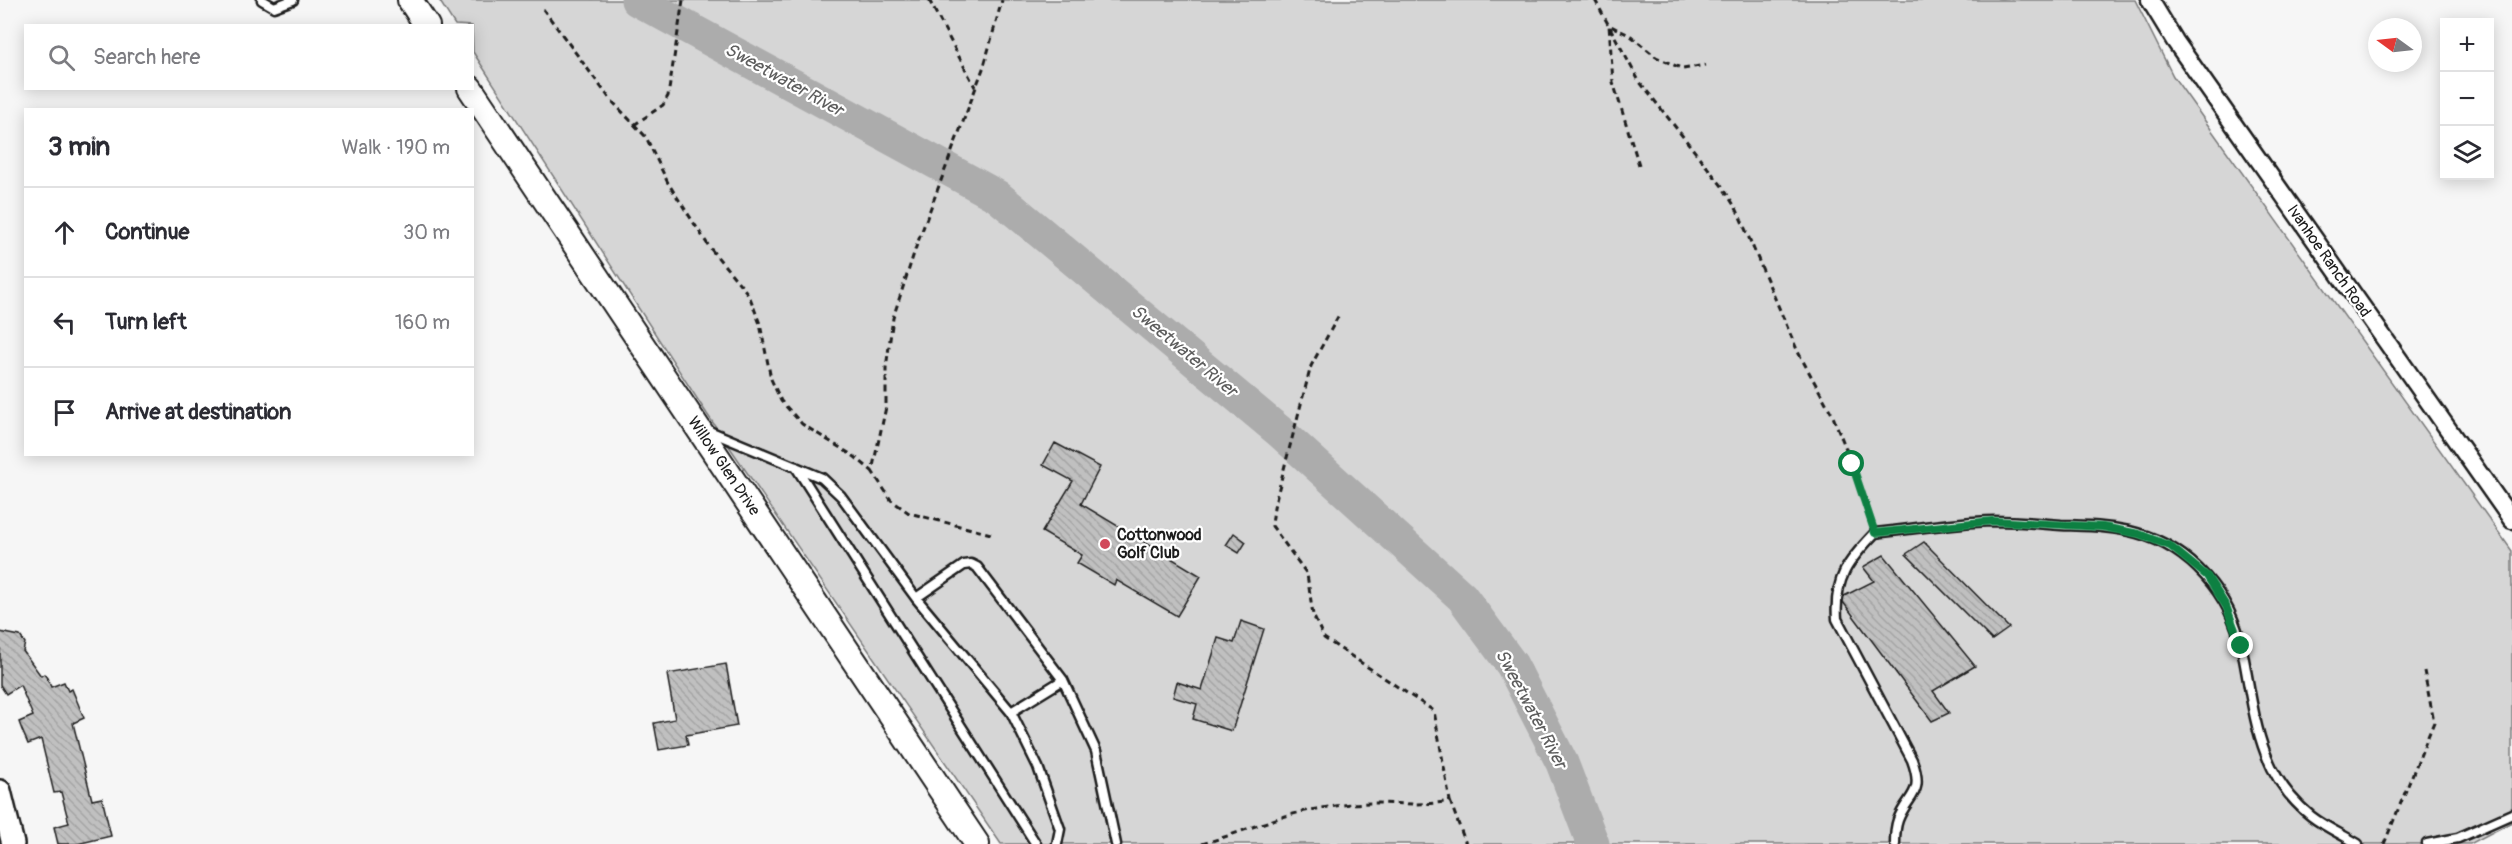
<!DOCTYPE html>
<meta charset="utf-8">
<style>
:root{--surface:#fff;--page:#f7f7f7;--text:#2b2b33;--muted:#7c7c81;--line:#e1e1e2}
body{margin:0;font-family:Pangolin,sans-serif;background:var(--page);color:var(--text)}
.controls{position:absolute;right:18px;top:18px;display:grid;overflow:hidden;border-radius:0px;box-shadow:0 3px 15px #0003}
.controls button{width:54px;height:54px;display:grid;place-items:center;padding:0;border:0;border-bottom:2px solid var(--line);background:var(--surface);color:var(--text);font:30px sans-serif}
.compass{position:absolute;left:2368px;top:18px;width:54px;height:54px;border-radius:50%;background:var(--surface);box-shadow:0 3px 15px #0003;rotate:285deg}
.stop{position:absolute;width:18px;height:18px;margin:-14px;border:4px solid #0b8043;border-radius:50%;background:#fff}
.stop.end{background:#0b8043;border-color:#fff;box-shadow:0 2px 6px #0008}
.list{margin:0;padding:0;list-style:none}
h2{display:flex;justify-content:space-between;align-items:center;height:78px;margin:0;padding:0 24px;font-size:26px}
h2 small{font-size:20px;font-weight:400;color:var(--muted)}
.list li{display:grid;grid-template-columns:39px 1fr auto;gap:18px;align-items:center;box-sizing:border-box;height:90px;padding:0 24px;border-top:2px solid var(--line)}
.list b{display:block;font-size:22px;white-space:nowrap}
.list em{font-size:20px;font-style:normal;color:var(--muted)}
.icon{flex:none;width:33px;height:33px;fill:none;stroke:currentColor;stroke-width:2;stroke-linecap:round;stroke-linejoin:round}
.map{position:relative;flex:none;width:2512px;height:844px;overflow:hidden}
.search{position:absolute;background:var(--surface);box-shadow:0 3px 15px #0003;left:24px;top:24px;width:450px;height:66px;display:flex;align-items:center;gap:15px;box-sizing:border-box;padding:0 21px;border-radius:0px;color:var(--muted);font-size:22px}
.panel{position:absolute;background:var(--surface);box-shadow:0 3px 15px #0003;left:24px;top:108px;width:450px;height:348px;border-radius:0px}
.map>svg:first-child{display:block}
.green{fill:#d6d6d6;stroke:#797979;stroke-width:1.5}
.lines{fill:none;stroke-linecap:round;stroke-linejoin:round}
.river{stroke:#acacac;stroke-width:33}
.building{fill:url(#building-back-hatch);stroke:#1c1c1c;stroke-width:1.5}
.service-casing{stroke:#1c1c1c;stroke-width:13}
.minor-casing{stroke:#1c1c1c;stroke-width:21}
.tertiary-casing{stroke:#1c1c1c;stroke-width:26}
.secondary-casing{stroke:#1c1c1c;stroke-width:28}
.path{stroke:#1c1c1c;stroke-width:3;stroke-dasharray:6 4.5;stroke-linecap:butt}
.service{stroke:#fff;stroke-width:8}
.minor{stroke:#fff;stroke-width:16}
.tertiary{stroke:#fff;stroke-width:21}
.secondary{stroke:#fff;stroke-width:24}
.route{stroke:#0b8043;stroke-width:8}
.poi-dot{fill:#d1495b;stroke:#fff;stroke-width:2}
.labels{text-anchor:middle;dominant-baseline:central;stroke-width:4.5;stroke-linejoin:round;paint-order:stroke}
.street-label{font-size:16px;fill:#1c1c1c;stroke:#fff}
.poi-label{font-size:16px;font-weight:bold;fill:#1c1c1c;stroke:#fff;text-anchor:start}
.water-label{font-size:18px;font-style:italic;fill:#5d5d5d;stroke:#fff}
</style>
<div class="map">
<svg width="2512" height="844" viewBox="0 0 2512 844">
<defs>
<pattern id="building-back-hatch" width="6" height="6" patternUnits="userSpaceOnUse" patternTransform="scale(1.5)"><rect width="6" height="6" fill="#c0c0c0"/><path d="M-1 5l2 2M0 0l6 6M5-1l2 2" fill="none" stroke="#a4a4a4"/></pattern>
</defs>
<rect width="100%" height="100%" fill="#f6f6f6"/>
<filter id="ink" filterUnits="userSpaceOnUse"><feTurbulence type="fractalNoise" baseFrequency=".0167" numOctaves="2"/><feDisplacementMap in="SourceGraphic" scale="12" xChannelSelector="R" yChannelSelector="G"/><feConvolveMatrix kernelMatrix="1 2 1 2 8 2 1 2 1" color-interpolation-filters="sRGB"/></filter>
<g filter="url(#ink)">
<!-- green -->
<path class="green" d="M 439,0 L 2135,0 L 2173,76 L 2512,551 L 2512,822 L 2470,844 L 1001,844 L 707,414 L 473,52 L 472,26 L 455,25 Z"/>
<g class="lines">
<!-- river -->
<path class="river" d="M 637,0 L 997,196 L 1279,431 L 1462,597 L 1512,665 L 1562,763 L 1593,844"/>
</g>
<!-- building -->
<path class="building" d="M 1055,443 L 1100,467 L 1081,504 L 1201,576 L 1177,616 L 1116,580 L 1114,585 L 1077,563 L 1082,555 L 1042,532 L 1073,481 L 1043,465 Z
M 1234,533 L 1246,542 L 1239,553 L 1226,545 Z
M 1924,542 L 2009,628 L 1992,640 L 1906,554 Z
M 1884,555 L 1975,666 L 1933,691 L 1949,713 L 1932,721 L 1843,602 L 1844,596 L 1874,581 L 1863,567 Z
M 1241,621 L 1264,629 L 1232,731 L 1193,719 L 1197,704 L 1173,697 L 1177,682 L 1202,690 L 1218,638 L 1234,643 Z
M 0,632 L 20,636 L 25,643 L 23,651 L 41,676 L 44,674 L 47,678 L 51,687 L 64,682 L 68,691 L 72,689 L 84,718 L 73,723 L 92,800 L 102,798 L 111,836 L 77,844 L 58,844 L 54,827 L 69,823 L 61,792 L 54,793 L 41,739 L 28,744 L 22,730 L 19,722 L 33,716 L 20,685 L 6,694 L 0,685 Z
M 726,664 L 737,726 L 686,735 L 688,745 L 659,750 L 654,723 L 675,719 L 667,674 Z"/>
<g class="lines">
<!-- service casing -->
<g class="service-casing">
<path id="service" d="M 262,0 L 274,7 L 293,0
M 709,431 L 822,478 L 841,496 L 916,598 L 1011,712
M 796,467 L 1036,844
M 916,598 L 964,565 L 971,564 L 977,567 L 1063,680
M 1057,844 L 1060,829 L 1038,767 L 1011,712 L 1063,680 L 1096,751 L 1116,844
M 1895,844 C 1895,836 1895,828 1898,820 C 1908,794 1925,795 1912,760 L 1837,619 C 1834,578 1848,561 1875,533 C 1914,529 1954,522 1993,521 C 2015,521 2038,523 2061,525 C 2086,526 2113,526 2137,533 C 2191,548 2231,595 2242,649 C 2255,712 2256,772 2311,816 C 2325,827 2343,835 2358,844
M 2427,844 L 2458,838 L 2512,814"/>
</g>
<!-- minor casing -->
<g class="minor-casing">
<path id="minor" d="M 2150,0 L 2175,41 L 2512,520"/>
</g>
<!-- tertiary casing -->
<g class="tertiary-casing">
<path id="tertiary" d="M 0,791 L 13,844"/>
</g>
<!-- secondary casing -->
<g class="secondary-casing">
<path id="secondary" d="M 410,0 L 427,26
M 470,88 L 977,844"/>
</g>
<!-- path -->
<path class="path" d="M 929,0 L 975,87
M 1595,0 L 1639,81 L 1722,186 L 1737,210 L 1798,352 L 1832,414 L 1852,464 L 1871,523
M 543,9 L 610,99 L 646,137 L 668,183 L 710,248 L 749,295 L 760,324 L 771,379 L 781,401 L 802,424 L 855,457 L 872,471
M 634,125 L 663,105 L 668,96 L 683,0
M 1639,165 L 1613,82 L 1609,25 L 1631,36 L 1656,57 L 1683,69 L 1705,65
M 991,534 L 909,513 L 891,500 L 872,471 L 886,407 L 886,368 L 893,318 L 916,247 L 984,66 L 1002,0
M 1450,801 L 1466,844
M 1202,844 C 1241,833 1277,815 1317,809 C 1334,806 1354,803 1372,803 C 1398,803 1424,806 1450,801 L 1434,711 L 1324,638 L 1313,615 L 1307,574 L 1272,526 L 1274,507 L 1311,366 L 1340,313
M 2384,844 L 2434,722 L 2424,671"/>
<!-- service -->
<use href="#service" class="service"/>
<!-- minor -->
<use href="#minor" class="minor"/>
<!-- tertiary -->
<use href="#tertiary" class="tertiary"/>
<!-- secondary -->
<use href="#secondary" class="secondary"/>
</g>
</g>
<g class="lines" filter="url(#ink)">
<!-- route -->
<path class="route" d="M 1852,464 L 1875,533 L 1992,521 L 2103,527 L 2139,534 L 2170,546 L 2207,576 L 2226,606 L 2241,646"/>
</g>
<!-- markers -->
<circle class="poi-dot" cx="1105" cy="544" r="6"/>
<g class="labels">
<!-- street labels -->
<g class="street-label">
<text transform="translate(2329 261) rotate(55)">Ivanhoe Ranch Road</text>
<text transform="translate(724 466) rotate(56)">Willow Glen Drive</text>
</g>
<!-- poi labels -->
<g class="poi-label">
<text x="1117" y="535">Cottonwood<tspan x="1117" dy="18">Golf Club</tspan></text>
</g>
<!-- water labels -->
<g class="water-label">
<text transform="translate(784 80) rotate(29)">Sweetwater River</text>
<text transform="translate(1184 351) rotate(40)">Sweetwater River</text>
<text transform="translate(1531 709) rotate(62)">Sweetwater River</text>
</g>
</g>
</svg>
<div class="controls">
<button>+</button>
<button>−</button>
<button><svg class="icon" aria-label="layers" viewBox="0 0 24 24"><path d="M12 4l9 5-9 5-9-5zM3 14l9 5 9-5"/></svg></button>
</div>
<svg class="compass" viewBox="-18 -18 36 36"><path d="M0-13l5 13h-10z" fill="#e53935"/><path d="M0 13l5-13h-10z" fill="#7c7c81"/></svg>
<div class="stop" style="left:1852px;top:464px"></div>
<div class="stop end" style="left:2241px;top:646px"></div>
<div class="search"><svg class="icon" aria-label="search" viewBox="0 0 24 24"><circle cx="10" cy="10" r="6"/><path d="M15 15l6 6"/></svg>Search here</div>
<section class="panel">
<h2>3 min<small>Walk · 190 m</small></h2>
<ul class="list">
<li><svg class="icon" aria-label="ahead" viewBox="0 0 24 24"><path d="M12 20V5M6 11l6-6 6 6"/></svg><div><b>Continue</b></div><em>30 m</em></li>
<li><svg class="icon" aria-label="left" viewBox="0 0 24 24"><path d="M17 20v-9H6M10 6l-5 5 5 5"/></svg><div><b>Turn left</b></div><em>160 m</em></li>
<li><svg class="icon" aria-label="arrive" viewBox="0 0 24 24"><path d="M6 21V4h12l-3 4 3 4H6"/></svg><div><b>Arrive at destination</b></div></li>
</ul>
</section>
</div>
